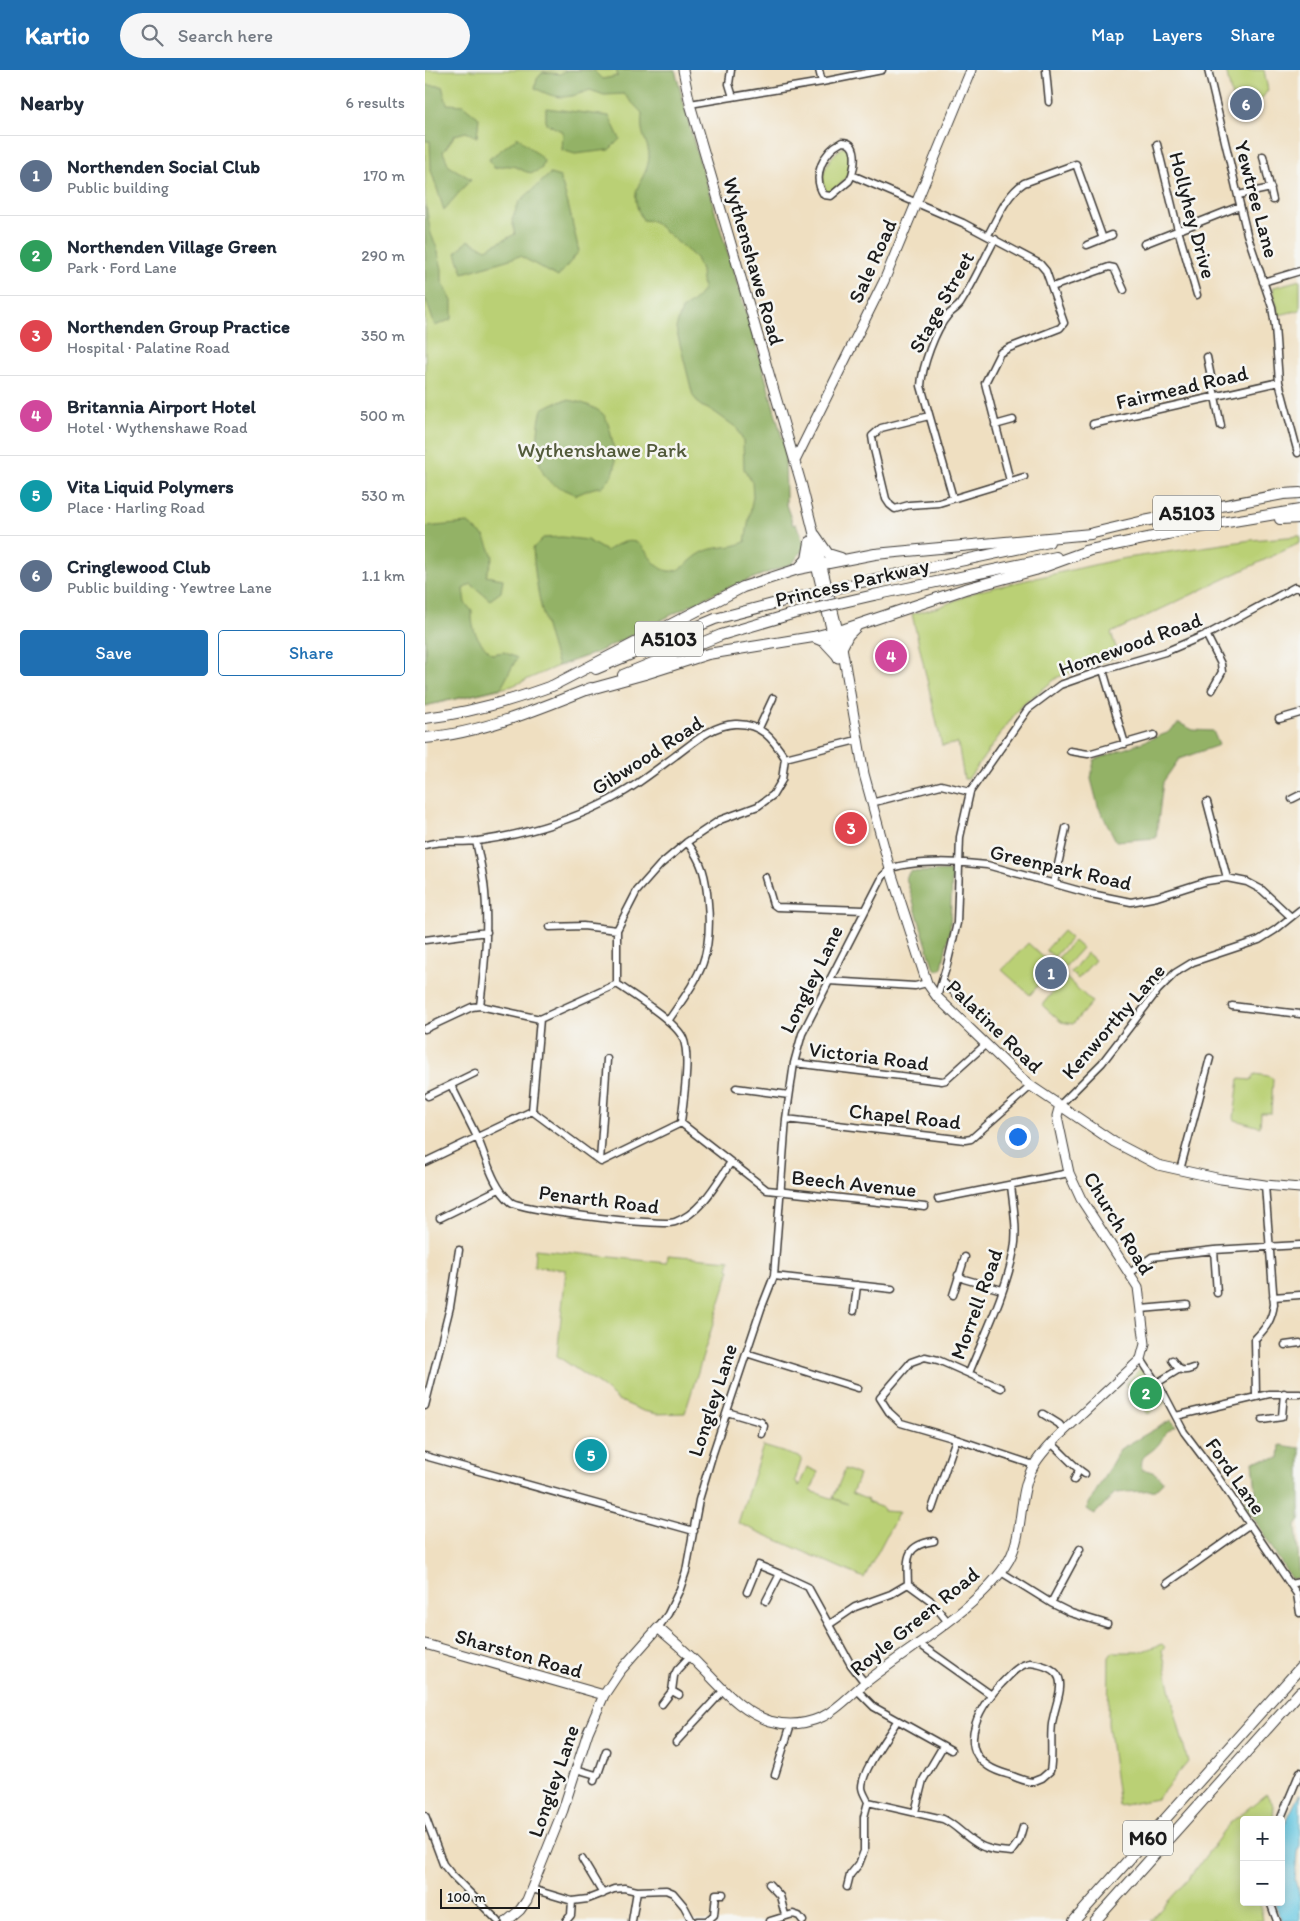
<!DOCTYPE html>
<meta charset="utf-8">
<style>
:root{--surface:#fff;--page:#f6f6f7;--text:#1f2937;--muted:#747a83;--line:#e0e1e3;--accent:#1f6fb2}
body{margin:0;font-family:Itim,sans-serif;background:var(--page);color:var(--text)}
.controls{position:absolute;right:15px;bottom:15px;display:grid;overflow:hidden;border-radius:5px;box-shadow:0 2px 12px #0003}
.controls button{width:45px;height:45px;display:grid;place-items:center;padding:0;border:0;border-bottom:1px solid var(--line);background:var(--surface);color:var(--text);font:25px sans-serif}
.scale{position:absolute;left:15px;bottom:12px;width:100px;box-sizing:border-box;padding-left:5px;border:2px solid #1c1c1c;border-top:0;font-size:14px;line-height:18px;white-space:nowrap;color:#1c1c1c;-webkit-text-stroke:4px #f6f6f2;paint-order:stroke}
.you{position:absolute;left:592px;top:1066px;width:18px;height:18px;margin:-12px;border:4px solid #fff;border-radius:50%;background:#1a73e8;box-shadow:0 0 0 8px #1a73e833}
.badge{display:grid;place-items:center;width:32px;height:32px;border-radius:50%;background:var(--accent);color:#fff;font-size:16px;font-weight:700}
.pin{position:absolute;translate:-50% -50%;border:2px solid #fff;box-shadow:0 1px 5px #0006}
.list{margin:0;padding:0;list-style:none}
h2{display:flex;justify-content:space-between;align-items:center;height:65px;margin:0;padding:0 20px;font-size:21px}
h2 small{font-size:16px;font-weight:400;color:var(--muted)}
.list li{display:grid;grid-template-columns:32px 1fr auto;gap:15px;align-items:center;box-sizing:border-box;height:80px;padding:0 20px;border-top:1px solid var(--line)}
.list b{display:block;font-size:19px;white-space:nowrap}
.list p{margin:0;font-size:16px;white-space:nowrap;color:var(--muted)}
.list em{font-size:16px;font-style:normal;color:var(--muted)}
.actions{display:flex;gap:10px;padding:15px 20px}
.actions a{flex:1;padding:11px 0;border:1px solid var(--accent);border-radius:5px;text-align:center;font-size:18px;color:var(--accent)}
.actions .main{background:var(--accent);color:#fff}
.icon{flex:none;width:28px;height:28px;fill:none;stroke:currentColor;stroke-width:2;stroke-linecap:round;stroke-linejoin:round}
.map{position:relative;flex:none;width:875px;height:1851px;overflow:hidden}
header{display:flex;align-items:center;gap:30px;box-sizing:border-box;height:70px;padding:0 25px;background:var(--accent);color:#fff}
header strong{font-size:24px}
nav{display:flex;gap:28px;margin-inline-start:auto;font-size:18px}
.search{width:350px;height:45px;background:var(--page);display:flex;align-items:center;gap:12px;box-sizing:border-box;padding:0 18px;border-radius:28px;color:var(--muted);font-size:19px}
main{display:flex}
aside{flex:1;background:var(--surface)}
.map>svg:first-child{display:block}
.green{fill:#bad074;stroke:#6b7648}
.forest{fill:#93b266;stroke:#586741}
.water{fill:#64c7e2;stroke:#40727f}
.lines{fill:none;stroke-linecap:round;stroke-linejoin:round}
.minor-casing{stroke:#3c3935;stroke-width:9}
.major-casing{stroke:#3c3935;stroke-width:11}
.highway-casing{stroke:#3c3935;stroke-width:12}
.minor{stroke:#fff;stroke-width:6}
.major{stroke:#fff;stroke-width:9}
.highway{stroke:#fff;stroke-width:10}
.highway-bridge-casing{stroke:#3c3935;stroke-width:12;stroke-linecap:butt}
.highway-bridge{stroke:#fff;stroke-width:10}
.labels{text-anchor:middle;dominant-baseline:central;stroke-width:5;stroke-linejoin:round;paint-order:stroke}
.shield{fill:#f6f6f2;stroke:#5d5d5c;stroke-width:1}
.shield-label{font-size:20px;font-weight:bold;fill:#1c1c1c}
.street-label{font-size:21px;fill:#1c1c1c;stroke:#f6f6f2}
.park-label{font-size:21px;fill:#535b3b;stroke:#f6f6f2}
</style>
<header>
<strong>Kartio</strong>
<div class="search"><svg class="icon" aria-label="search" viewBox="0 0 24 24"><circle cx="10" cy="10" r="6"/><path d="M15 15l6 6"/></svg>Search here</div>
<nav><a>Map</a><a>Layers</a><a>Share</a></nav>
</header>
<main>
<aside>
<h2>Nearby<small>6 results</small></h2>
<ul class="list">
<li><span class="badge" style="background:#5c6f8a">1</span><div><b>Northenden Social Club</b><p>Public building</p></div><em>170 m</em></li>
<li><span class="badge" style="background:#2e9e5b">2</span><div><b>Northenden Village Green</b><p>Park · Ford Lane</p></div><em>290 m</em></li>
<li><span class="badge" style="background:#e0444e">3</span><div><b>Northenden Group Practice</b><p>Hospital · Palatine Road</p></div><em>350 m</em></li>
<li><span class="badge" style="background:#d1479c">4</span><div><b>Britannia Airport Hotel</b><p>Hotel · Wythenshawe Road</p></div><em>500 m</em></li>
<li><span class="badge" style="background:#0f9aa8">5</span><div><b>Vita Liquid Polymers</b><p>Place · Harling Road</p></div><em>530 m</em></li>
<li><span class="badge" style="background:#5c6f8a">6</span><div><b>Cringlewood Club</b><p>Public building · Yewtree Lane</p></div><em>1.1 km</em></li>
</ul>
<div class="actions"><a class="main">Save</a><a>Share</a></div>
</aside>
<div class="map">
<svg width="875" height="1851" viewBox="0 0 875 1851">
<rect width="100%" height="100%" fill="#f6f6f2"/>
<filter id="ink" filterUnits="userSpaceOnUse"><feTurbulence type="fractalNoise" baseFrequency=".02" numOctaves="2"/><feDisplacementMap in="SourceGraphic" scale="10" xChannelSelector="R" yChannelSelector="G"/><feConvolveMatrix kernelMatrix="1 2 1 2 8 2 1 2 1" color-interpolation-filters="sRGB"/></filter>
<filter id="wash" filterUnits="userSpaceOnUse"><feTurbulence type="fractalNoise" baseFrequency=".0096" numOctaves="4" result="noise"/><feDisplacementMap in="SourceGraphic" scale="20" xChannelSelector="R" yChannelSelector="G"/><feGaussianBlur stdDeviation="1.12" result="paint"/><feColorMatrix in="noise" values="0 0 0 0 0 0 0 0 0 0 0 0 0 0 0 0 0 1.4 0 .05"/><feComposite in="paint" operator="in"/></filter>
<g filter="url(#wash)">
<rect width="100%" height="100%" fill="#efdfc1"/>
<!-- green -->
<path class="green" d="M 0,0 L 250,0 L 269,73 L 334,285 L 360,378 L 361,435 L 368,455 L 371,454 L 368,493 L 294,521 L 173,582 L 133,596 L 87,616 L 0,636 Z
M 801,0 L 839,0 L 843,20 L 835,31 L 809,37 Z
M 419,77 L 423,78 C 436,95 418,112 406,123 L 402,122 C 391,108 405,84 419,77 Z
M 875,210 L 875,240 L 854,245 L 848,221 L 849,217 Z
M 875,466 L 875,473 L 686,563 L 694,586 L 633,607 L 595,637 L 543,709 L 539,709 L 533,673 L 517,676 L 487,544 L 514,537 L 553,521 L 695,489 L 826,470 Z
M 638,861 L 646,868 L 629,887 L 621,880 Z
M 649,871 L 657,878 L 640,897 L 632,889 Z
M 603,873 L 629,897 L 605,925 L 577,900 Z
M 662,883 L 670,890 L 653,909 L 646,902 Z
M 640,907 L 667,932 L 648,954 L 636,952 L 617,935 Z
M 830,1004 L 843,1006 L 848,1009 L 846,1043 L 836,1043 L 835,1057 L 810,1050 L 809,1048 L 814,1009 L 826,1010 Z
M 110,1179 L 242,1193 L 243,1185 L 305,1190 L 303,1199 L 305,1200 L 260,1343 L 232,1344 L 218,1341 L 193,1330 L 176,1316 L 132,1286 L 141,1200 L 109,1196 Z
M 718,1296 L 740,1332 L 723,1344 L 700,1314 Z
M 338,1376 L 377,1388 L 370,1411 L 374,1416 L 382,1397 L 393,1402 L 386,1421 L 423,1434 L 408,1428 L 420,1399 L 434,1405 L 427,1423 L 443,1430 L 442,1432 L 458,1438 L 458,1441 L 474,1442 L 439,1508 L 313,1453 Z
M 737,1574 L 740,1577 L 737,1580 L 750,1642 L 763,1692 L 732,1729 L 694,1736 L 683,1653 L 684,1587 L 688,1582 L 715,1582 Z
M 841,1724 L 849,1735 L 848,1750 L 819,1750 L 819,1832 L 835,1832 L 838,1851 L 725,1851 L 765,1807 L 805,1753 Z"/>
<!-- forest -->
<path class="forest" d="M 143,0 L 168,0 L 177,9 L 193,6 L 191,0 L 250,0 L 269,73 L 334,285 L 360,378 L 361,435 L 368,455 L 371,454 L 380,476 L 368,493 L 294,521 L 173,582 L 133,596 C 120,557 110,519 108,478 L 118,468 L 137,467 L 162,470 L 181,481 C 224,453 216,494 243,501 C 255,503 264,491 273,485 C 289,474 303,480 320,472 L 328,426 L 327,412 L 319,399 L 318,371 L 312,358 L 288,341 L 276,336 L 268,326 L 251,258 L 257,239 L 268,232 L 278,220 L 276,201 L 271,188 L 228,151 L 218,150 C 199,117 223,112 224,86 C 224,76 218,68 217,59 C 216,54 217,48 217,43 L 199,24 L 179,25 L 165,20 C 141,29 132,30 110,18 L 112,9 L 118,2 L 135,4 Z
M 0,15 L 17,16 L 22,34 L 38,35 L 54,48 L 52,67 L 41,62 L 30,65 L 18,82 L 24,96 L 46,109 L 19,140 L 6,100 L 5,71 L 0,71 Z
M 121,38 L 184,46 L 195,69 L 184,80 L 150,84 L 137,80 L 138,62 L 121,53 Z
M 93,67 L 119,90 L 117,98 C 103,109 97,97 86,96 C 80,95 74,97 69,98 L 64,89 Z
M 125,104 L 135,107 L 143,134 L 154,181 L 133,207 L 95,186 L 38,203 L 31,183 L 43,170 L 61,179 L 90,164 L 87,150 L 94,132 Z
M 0,130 L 6,164 L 12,178 L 17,199 L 17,211 L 27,231 L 27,249 L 10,256 L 0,227 Z
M 142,330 C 153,331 169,336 178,344 C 185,350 191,388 190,397 C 189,405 182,412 177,417 C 167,417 160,422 151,425 C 141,419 132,418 124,411 C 108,396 112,358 117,339 L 129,333 Z
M 43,453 L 60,467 L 68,487 L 61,506 L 78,509 L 76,522 L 65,530 L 46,514 L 38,519 L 40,533 L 47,541 C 46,561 53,571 67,584 L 79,582 L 92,588 L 76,618 L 0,636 L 0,457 Z
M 754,653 L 768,660 L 788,661 L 794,675 L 754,689 L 738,712 L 731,768 L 691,771 L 673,736 L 666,709 L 669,690 L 742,663 Z
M 485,801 L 495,802 L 524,801 L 527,805 L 525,859 L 517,898 L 512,901 L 508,896 L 481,808 Z
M 746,1350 L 751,1356 C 735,1364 740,1369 730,1378 C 720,1387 715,1385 717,1400 C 727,1400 733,1404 738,1412 L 730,1420 L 690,1423 L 670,1444 L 661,1439 L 695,1379 Z
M 855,1375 L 875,1378 L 875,1450 L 871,1456 L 875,1508 L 866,1509 L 819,1432 L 831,1423 L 828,1391 L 854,1388 Z"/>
<!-- water -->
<path class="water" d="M 875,1723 L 875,1775 L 872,1782 L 870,1810 L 875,1828 L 875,1851 L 858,1851 L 852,1842 L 850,1832 L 856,1832 L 856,1762 Z"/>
</g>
<g filter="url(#ink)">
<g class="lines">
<!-- minor casing -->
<g class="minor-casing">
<path id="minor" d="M 306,0 L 304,14 L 308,27
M 394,0 L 397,12
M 621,0 L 624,32
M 783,0 L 822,164 L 847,237 L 850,256 L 854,312 L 873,383
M 265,34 L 397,12 L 457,0
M 732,74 L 753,160 L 772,225
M 838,86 L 848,130
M 427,105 L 424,111 L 406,126 L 399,125 C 386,106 399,81 417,72 C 434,72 430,94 427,105 L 538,153 L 615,194 L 621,201 L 639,253 L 635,258 L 584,278 L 575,283 L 560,313 L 585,411
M 813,125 L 846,118
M 563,165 C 573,147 581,125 599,113 L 651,94 L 678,169
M 719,174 L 815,136
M 662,175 L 687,165
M 838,212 L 875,201
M 627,217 L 684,197 L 689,198 L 699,220
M 782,287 L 796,356
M 504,346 L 456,358 L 447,366 L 449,379 L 461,429 L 465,435 L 470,439 L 484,435 L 514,433 L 599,407
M 668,354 L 854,312
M 570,355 L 588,350
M 528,428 L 496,316 C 497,297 510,260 523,245 C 527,241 532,238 535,234 C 548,214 558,191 570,169
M 781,564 L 796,594 L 797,602 L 787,620
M 678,600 L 700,674
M 854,649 L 875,643
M 334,658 L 348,628
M 645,681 L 663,684 L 729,665
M 360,688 L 432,670
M 867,729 L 875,725
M 782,732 L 802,808
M 446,733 L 516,715 L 545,722
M 51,771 C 54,785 57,799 59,813 C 64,854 60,895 55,936 L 115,949
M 0,775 C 16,770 36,773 53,771 C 95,765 139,753 177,734 C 204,721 227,703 250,686 C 268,673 287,655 310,654 C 336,653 348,669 360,688
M 340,807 L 348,834 L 352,837 L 439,840
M 629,813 L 641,758
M 125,857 L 158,856 L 192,860
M 0,870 L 62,862
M 403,911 L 490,916 L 502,913
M 517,911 L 547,939
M 192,914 C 208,925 250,951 258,968 C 266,986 258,1032 256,1053
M 512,927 L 522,895 L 532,853 L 535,767 L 545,722 L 603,639 L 635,615 L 678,600 L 740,582 L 787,562 L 870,517 L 875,519
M 807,936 L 875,944
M 115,949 L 192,914 L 192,860 L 212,821 L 235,795 L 262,772 L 295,750 L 333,736 L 348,725 L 357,710 L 360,688
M 243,951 C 274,906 288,890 283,833 C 281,807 278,793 262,772
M 0,959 L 47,937 L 55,936
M 369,993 L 517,1011 L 521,1010 L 561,974
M 26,1015 C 35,1033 44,1051 53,1069 C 62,1090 68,1117 86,1132 C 96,1140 237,1157 250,1152 C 276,1143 291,1114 306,1092
M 311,1018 L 364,1025
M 3,1026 L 50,1003
M 635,1035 L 677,993 L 733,920 L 750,903 L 768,892 L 834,870 L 850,860 L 875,840
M 107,1041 L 115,949
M 361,1049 L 540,1070 L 546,1069 L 606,1016
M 175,1091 L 182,989
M 0,1092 L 107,1041 L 176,1092 L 256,1053 L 342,1120 L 500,1137
M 755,1100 L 785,988
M 513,1129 L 644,1103
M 15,1148 L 74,1119
M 789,1180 L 792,1223
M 705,1203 L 727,1187 L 789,1180 L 875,1175
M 533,1205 L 539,1209 L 577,1220
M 349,1206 L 467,1219
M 528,1225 L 540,1187
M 848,1227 L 875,1225
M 716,1239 L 762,1235
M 429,1241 L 432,1215
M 860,1275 L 875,1273
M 321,1283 L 433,1318
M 716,1289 L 740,1326 L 759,1362 L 792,1406 L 872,1524 L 875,1543
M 747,1290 C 754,1300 756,1303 768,1298
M 544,1303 C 560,1264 581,1222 589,1180 C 593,1159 588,1136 586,1115
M 732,1313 L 753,1300
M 576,1318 L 513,1290 L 500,1287 L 486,1292 L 455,1328 L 464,1342 L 476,1353 L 531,1369 L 609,1395
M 831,1326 L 830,1269 C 841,1258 847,1250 849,1234 L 840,1115
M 0,1336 L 25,1237 L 34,1180
M 302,1342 L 336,1352 L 339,1356 L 337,1364
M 618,1344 L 634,1354 L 639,1360
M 751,1346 L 844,1324 L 875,1324
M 837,1350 L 857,1347 L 859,1323
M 627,1374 C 639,1384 647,1395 660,1404
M 0,1386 L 269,1461
M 649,1410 L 654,1400
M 507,1439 L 531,1369
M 509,1471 C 480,1475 482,1488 483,1514 L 505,1530 L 523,1552
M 576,1502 L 626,1533 L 646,1543 L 682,1554
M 355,1504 L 383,1517 L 426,1595 L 440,1613
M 742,1513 L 825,1454
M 865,1514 L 875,1512
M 322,1522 L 333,1495 L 355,1504 L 341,1531
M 626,1533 L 655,1479
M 405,1554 L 430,1537 L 466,1524 L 483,1514
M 233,1558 L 243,1544 L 255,1519 L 261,1501 L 274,1430 L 288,1383 L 336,1239 L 349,1206 L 361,1049 L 369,993 L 377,964 L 458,806 C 461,803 464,800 467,798 C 491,790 537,792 562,795 L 666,824 L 706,832 L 732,827 L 782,811 L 802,808 L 822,812 L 837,820 L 866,847
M 493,1573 L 565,1624
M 605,1593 C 652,1599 631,1625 627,1654 C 625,1669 628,1685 625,1701 L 617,1708 L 607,1712 C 599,1711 592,1708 585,1705 C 578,1703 570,1701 563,1696 C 531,1675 557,1632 577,1613 C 586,1604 593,1595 605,1593 Z
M 432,1620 L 449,1637 L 526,1680
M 247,1621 L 254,1625
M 237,1634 L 247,1621 L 249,1606 L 252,1600 L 265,1586
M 472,1651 C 463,1666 437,1700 437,1717 C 437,1722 441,1727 443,1732 L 518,1749 C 531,1755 539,1766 551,1773 C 561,1780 575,1781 586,1782 L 594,1771 L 598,1757
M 251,1672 L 298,1621
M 151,1699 L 171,1705 L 169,1711
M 171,1705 L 173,1704 L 181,1681
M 350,1705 L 366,1654
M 490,1742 L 498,1710 L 518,1676
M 0,1746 L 18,1794 L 27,1805 L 73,1851
M 855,1750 L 875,1702
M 157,1789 L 178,1824
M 344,1814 L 355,1826 L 360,1845
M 422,1817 L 425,1805 L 434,1794 L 439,1781 L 439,1747 L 443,1732
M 107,1819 L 147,1831 L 163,1829 L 189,1819 L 199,1818 L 212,1821 L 241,1820 L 248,1823 L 259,1836 L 267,1851
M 845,1832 L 852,1851
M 283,1850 L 289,1845 L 291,1824 L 298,1824
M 141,1851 L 146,1845 L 147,1831
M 207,1851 L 212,1821
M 273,1851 L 284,1851
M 345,1851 L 368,1844 L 374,1846 L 378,1851"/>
</g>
<!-- major casing -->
<g class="major-casing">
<path id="major" d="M 258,0 L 265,34 L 377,416 L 417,577 L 439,704 L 465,799 L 502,913 L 512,927 L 595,1007 L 606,1016 L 689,1072 L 733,1095 L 796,1109 L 840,1115 L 875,1118
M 370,391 L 459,211 L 546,0
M 386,474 L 413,588
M 0,1574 L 179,1625
M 82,1851 L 95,1840 L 102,1830 L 138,1740 L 163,1662 L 179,1625 L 195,1601 L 233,1558 C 247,1570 262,1582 275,1596 C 297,1617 314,1641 345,1651 C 362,1656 381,1654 397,1647 C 414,1639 427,1623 441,1612 C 484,1578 557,1536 584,1490 C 600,1460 592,1424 609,1395 C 620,1377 639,1361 655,1346 C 675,1327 696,1308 716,1289 L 720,1274 L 713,1217 L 656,1129 L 644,1103 L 632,1046 L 635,1035"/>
</g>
<!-- highway casing -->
<g class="highway-casing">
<path id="highway" d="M 855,449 L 875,448
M 390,465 L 403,484 L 416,488
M 660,465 L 719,451 L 858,424 L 875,423
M 660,481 L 796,453 L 875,440
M 373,499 L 382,489 L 385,472
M 441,511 L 624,472
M 449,525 L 631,487
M 388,567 L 400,572 L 413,586
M 417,577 L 423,565 L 431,557
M 171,599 L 290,549 L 363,530
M 198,605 L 296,565 L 367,544
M 127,616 L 318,517 L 373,499 L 450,484 L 666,464
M 162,620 L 220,604 L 283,584 L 388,567 L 420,559 L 540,519 L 610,500 L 665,480
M 0,648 C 45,643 89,630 132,614
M 0,668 C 56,663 114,639 166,618
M 649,1851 L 875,1598
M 670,1851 L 875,1622"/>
</g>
<!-- minor -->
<use href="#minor" class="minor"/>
<!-- major -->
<use href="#major" class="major"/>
<!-- highway -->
<use href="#highway" class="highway"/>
<!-- highway-bridge casing -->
<g class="highway-bridge-casing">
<path id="highway-bridge" d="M 363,530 L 441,511
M 367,544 L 449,525"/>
</g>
<!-- highway-bridge -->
<use href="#highway-bridge" class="highway-bridge"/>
</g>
</g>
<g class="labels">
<!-- shield labels -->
<g class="shield">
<rect x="728" y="425.5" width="68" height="35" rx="4"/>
<rect x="210" y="551.5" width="68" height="35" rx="4"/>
<rect x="698" y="1750.5" width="50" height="35" rx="4"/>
</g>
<g class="shield-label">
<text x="762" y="443">A5103</text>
<text x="244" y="569">A5103</text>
<text x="723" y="1768">M60</text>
</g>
<!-- street labels -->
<g class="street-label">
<text transform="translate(832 129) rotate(75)">Yewtree Lane</text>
<text transform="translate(768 145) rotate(75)">Hollyhey Drive</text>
<text transform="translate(329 191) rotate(74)">Wythenshawe Road</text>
<text transform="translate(447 191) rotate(-66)">Sale Road</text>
<text transform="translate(516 232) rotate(-61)">Stage Street</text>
<text transform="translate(757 317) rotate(-13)">Fairmead Road</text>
<text transform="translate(427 512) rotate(-13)">Princess Parkway</text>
<text transform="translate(705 574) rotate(-20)">Homewood Road</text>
<text transform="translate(222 685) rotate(-33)">Gibwood Road</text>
<text transform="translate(636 797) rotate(13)">Greenpark Road</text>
<text transform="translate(386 909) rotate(-64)">Longley Lane</text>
<text transform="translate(688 951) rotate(-49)">Kenworthy Lane</text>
<text transform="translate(570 956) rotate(44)">Palatine Road</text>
<text transform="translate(444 986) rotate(7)">Victoria Road</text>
<text transform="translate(480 1046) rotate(6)">Chapel Road</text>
<text transform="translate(429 1113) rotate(6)">Beech Avenue</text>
<text transform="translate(174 1129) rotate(7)">Penarth Road</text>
<text transform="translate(694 1153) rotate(59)">Church Road</text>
<text transform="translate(551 1234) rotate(-70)">Morrell Road</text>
<text transform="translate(287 1330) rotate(-72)">Longley Lane</text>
<text transform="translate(811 1406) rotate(55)">Ford Lane</text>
<text transform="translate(489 1551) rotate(-39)">Royle Green Road</text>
<text transform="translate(94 1583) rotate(16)">Sharston Road</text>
<text transform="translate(128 1711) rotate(-71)">Longley Lane</text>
</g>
<!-- park labels -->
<g class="park-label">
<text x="177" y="379">Wythenshawe Park</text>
</g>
</g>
</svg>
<div class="controls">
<button>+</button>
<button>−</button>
</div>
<div class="scale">100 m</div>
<div class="you"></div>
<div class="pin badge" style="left:626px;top:903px;background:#5c6f8a">1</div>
<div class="pin badge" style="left:721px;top:1323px;background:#2e9e5b">2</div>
<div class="pin badge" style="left:426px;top:758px;background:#e0444e">3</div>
<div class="pin badge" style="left:466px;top:586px;background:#d1479c">4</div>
<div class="pin badge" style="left:166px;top:1385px;background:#0f9aa8">5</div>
<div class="pin badge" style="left:821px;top:34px;background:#5c6f8a">6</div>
</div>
</main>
